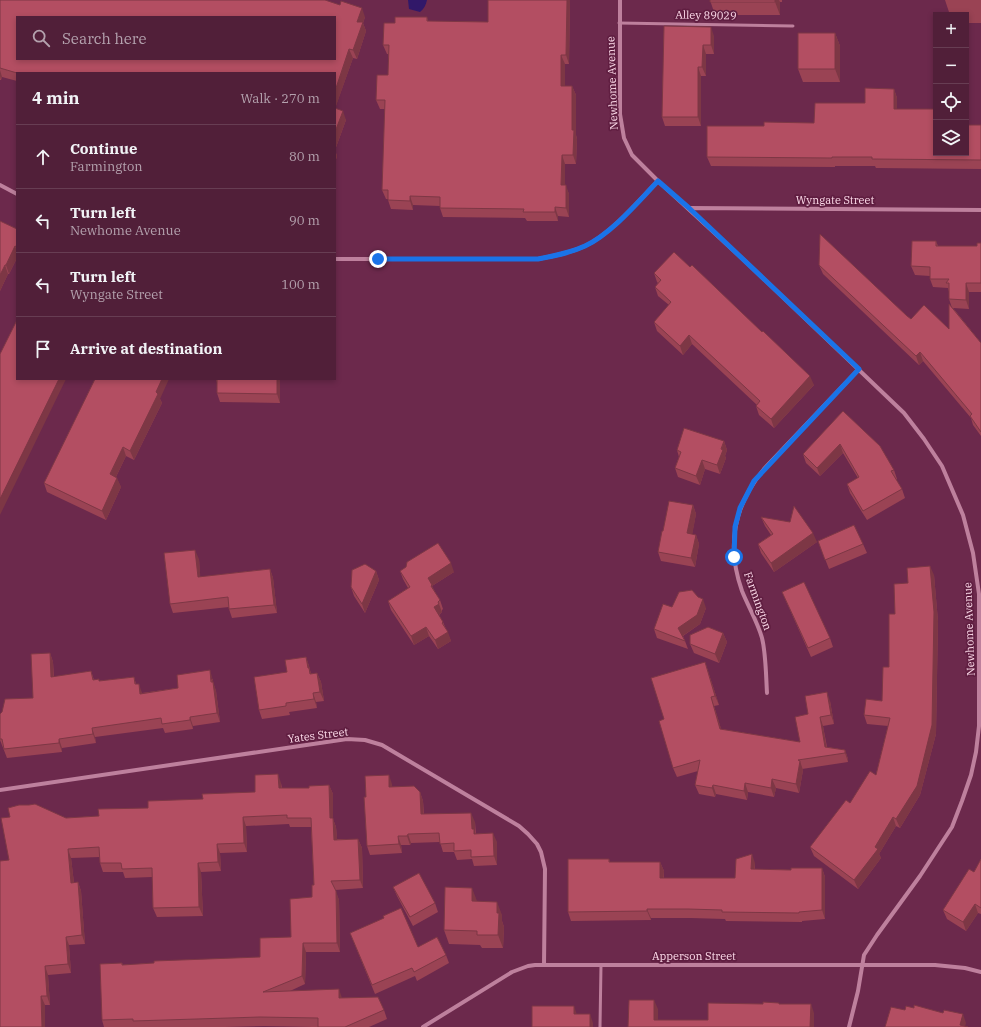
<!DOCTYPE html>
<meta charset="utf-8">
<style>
:root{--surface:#511f39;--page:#572741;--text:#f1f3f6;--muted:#b4a2ae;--line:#673d53}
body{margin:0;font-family:"IBM Plex Serif",serif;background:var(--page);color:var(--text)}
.controls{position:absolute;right:12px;top:12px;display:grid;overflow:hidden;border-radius:0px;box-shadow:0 2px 6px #0003}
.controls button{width:36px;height:36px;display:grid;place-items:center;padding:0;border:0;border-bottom:1px solid var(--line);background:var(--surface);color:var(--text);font:20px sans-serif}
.stop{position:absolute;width:12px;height:12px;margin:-9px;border:3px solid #1a73e8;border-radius:50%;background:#fff}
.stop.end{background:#1a73e8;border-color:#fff;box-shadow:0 1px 4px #0008}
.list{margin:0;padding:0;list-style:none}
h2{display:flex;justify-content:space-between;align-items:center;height:52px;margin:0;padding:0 16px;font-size:17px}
h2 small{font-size:13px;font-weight:400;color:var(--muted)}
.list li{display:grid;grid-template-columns:26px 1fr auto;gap:12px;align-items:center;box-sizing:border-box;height:64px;padding:0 16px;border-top:1px solid var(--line)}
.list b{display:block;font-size:15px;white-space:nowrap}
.list p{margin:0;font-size:13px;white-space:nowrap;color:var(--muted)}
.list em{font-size:13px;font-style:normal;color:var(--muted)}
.icon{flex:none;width:22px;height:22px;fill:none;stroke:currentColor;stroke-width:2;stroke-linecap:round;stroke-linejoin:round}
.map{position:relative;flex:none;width:981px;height:1027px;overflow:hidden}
.search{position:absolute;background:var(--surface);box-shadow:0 2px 6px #0003;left:16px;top:16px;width:320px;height:44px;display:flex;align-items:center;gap:10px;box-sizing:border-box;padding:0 14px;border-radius:0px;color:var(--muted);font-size:15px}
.panel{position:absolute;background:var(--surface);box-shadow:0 2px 6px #0003;left:16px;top:72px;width:320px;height:308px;border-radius:0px}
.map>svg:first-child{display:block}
.water{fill:#311869}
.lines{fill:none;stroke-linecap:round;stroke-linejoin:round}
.service{stroke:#be809d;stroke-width:3}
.minor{stroke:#be809d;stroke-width:4}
.wall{fill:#9a4354}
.shaded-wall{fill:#7d3745}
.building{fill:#b34e62;stroke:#7d3745;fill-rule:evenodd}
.route{stroke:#1a73e8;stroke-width:5}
.labels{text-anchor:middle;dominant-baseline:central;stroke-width:3.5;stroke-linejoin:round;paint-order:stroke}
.street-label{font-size:11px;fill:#fddbea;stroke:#601e41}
</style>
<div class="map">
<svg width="981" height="1027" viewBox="0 0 981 1027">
<rect width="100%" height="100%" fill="#6c294c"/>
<!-- water -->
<path class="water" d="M 408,0 L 427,0 C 426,5 424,9 420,12 L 409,9 Z"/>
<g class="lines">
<!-- service -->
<path class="service" d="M 619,23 L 793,26
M 600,1027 L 601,965"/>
<!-- minor -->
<path class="minor" d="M 620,0 L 620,114 L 624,138 L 632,155 L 658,181 L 746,262 L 904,413 L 924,439 L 942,466 L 963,515 L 973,553 L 979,594 L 979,726 L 976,752 L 971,775 L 962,801 L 952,827 L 920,876 L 877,935 L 864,955 L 858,991 L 849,1027
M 0,185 L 17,194
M 689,208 L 981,210
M 335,259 L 538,259 C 554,256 570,253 585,246 C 611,234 637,202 658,181
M 767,693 C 766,677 766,654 762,638 C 758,623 748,606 742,591 C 726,546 734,505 764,469 L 859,369
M 0,790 L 347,739 L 365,740 L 382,745 L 519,826 L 528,834 L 537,844 L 541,852 L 545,869 L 544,965
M 423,1027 L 512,972 L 528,966 L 535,965 L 935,965 L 965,968 L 981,972"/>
</g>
<!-- wall -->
<path class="wall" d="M 0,0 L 365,17 L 363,23 L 366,31 L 357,59 L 353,58 L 335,108 L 346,120 L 335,150 L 337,156 L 335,163 L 335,73 L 17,73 L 17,81 L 2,77 L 1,80 L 0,80 Z
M 570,0 L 569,64 L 565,64 L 565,86 L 572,86 L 576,95 L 576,135 L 577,139 L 576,164 L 565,164 L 565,185 L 569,194 L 569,217 L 558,216 L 558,221 L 527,221 L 525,218 L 443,217 L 440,208 L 440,206 L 413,205 L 413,210 L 391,209 L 388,200 L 388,199 L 386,199 L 382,190 L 385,109 L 380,109 L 376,100 L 388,75 L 388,54 L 387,54 L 383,45 L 395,23 L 427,17 L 428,21 L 488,22 Z
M 710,0 L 782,0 L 782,2 L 780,2 L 780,15 L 715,15 Z
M 945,0 L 981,0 L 981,23 L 966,23 L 966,15 L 950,15 Z
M 664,26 L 714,36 L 714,54 L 706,54 L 706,76 L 701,76 L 701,126 L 665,126 L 662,117 Z
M 835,33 L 840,46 L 840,82 L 803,82 L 798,69 Z
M 894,89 L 897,98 L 897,109 L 936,153 L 981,125 L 981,169 L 876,168 L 875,166 L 835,166 L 835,167 L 711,166 L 707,157 L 764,126 L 814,123 L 865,103 Z
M 0,221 L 17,229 L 17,258 L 9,274 L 8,274 L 0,291 Z
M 936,241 L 938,246 L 977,246 L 981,243 L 981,292 L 969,292 L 969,309 L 953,308 L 981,343 L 981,436 L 973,425 L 971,418 L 923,361 L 919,365 L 823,274 L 819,265 L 911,319 L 949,329 L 952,308 L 949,299 L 949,292 L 948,288 L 933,287 L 930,279 L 930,276 L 915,275 L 911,266 Z
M 654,273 L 814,385 L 774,428 L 759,415 L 756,406 L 757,405 L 692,344 L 683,355 L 657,331 L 654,322 L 669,305 L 658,296 L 655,287 L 658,283 L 657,282 Z
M 216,379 L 280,379 L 280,403 L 220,402 L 217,393 L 217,383 Z
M 160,399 L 162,403 L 134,460 L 126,456 L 116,477 L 121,487 L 106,520 L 47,492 L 44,483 Z
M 843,411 L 894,470 L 897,479 L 896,479 L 902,489 L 905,498 L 867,520 L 850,493 L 847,484 L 858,478 L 843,453 L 820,476 L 806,463 L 803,454 Z
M 724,441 L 727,450 L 725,456 L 726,458 L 720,474 L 705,469 L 700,485 L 678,477 L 675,468 L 679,457 L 677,450 Z
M 693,505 L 696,514 L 692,534 L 696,535 L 699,544 L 695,567 L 661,561 L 658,552 L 663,531 Z
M 761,517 L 817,542 L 774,572 L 761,553 L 758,544 L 771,535 L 765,526 Z
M 818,541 L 863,544 L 867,553 L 829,569 Z
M 199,559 L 200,577 L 270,569 L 273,578 L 277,613 L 232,618 L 229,609 L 229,607 L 173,613 L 170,604 Z
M 376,571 L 379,580 L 365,613 L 354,596 L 351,587 Z
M 400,571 L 454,572 L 432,586 L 435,592 L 440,600 L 443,609 L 442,610 L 442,612 L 439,615 L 443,622 L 451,641 L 438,649 L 429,636 L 414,645 L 391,610 L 388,601 L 408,588 L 403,579 Z
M 934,575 L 938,621 L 936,734 L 920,795 L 900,828 L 896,826 L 879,854 L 881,858 L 858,889 L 814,856 L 810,847 L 876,775 L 888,726 L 867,724 L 864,715 L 882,701 L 889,667 L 895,614 Z
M 782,592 L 830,638 L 833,647 L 811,657 L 786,601 Z
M 672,607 L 706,608 L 700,624 L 683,636 L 685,641 L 688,649 L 657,638 L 654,629 Z
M 723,633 L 727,642 L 719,663 L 694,653 L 690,644 Z
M 50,653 L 53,662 L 54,677 L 91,671 L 94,680 L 99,679 L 99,681 L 134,677 L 136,684 L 142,693 L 178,688 L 213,679 L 213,683 L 216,691 L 220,722 L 193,726 L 193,729 L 165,733 L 163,728 L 95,737 L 96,743 L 62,748 L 62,752 L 7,758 L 0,740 L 0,714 L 33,698 Z
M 306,657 L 309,666 L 311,674 L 317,673 L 321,682 L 324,701 L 316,702 L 317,708 L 289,712 L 290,715 L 262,719 L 259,710 L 287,672 Z
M 705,662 L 719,705 L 714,706 L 721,729 L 800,742 L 808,714 L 830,701 L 834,724 L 823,726 L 827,747 L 845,750 L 848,759 L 848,762 L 802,769 L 803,770 L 799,793 L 776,788 L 774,797 L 748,792 L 747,800 L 716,794 L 715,797 L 699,794 L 695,785 L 698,771 L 677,777 L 673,768 L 664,719 Z
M 281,783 L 282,788 L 309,788 L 329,785 L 333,794 L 333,819 L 336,827 L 337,839 L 358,839 L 362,848 L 363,888 L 335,890 L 339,900 L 340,952 L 306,952 L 305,984 L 290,991 L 342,998 L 384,1010 L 387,1019 L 369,1027 L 313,1027 L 264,1026 L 225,1027 L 104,1027 L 102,1020 L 122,963 L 123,965 L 154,963 L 260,957 L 291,937 L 312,897 L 314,885 L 311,827 L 290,827 L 289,824 L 246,826 L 247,852 L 220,853 L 221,871 L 201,872 L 203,916 L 157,917 L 153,908 L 152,877 L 125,878 L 123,872 L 103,872 L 100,863 L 100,857 L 71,858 L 74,883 L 78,882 L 81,891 L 85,944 L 69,945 L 71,973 L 48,975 L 50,1005 L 45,1005 L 45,1027 L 0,1027 L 9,860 L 66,818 L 99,816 L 203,799 L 255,792 Z
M 392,784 L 392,787 L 420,792 L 423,801 L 424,814 L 475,822 L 476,834 L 497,842 L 497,865 L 474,866 L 472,859 L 457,860 L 454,852 L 443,852 L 440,842 L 411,843 L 410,845 L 401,845 L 402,853 L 370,855 L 367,846 Z
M 609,859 L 610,862 L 660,862 L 664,871 L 664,878 L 735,878 L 755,863 L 755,869 L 791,870 L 822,868 L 825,877 L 825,919 L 802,921 L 802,922 L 726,921 L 725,919 L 691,918 L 651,918 L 651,920 L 571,921 L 568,912 Z
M 981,859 L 981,914 L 978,913 L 966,931 L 947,919 L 943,910 L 974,872 Z
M 393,887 L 435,903 L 438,912 L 413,926 L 397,896 Z
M 477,901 L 502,915 L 502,921 L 504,927 L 503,948 L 482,948 L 480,945 L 449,944 L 444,930 Z
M 350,933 L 418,947 L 446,955 L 449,963 L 417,981 L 415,976 L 375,994 Z"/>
<!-- shaded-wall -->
<path class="shaded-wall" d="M 567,0 L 570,0 L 569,64 L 566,55 Z
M 775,0 L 779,0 L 780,2 L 780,15 L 775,2 Z
M 362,8 L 365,17 L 363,23 L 366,31 L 357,59 L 353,50 L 357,22 Z
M 711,27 L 714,36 L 714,54 L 711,45 Z
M 835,33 L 840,46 L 840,82 L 835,69 Z
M 703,45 L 706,54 L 706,76 L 702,67 Z
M 349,49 L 353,58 L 335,109 L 335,91 Z
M 561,55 L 565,64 L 565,95 L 561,86 Z
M 698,67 L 701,76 L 701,126 L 698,117 Z
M 0,70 L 2,77 L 1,80 L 0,76 Z
M 572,86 L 576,95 L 576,135 L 577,139 L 576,164 L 573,155 L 572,130 Z
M 894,89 L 897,98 L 897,117 L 894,109 Z
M 343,111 L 346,120 L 335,150 L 337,156 L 335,163 L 335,132 Z
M 562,155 L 565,164 L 565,194 L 561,185 Z
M 566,185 L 569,194 L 569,217 L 566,208 Z
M 410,196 L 413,205 L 413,210 L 410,201 Z
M 555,207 L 558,216 L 558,221 L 555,212 Z
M 15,246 L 17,251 L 17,258 L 9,274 L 6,265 Z
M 5,265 L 8,274 L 0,291 L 0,275 Z
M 966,283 L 969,292 L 969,309 L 966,300 Z
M 689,335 L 692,344 L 683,355 L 680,346 Z
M 920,352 L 923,361 L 919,365 L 916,356 Z
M 810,376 L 814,385 L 774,428 L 771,419 Z
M 59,379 L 66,379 L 0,515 L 0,499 Z
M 162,379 L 169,379 L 160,399 L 162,403 L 134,460 L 130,451 Z
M 277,379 L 280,379 L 280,403 L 277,394 Z
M 724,441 L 727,450 L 725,456 L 726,458 L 720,474 L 717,465 Z
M 840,444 L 843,453 L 820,476 L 817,468 Z
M 123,447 L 126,456 L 113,483 L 110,474 Z
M 702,460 L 705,469 L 700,485 L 696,476 Z
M 117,478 L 121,487 L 106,520 L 102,511 Z
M 693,505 L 696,514 L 691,542 L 687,533 Z
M 813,533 L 817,542 L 774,572 L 771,563 Z
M 696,535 L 699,544 L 695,567 L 691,558 Z
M 195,550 L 199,559 L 201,586 L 198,577 Z
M 451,563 L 454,572 L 432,586 L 436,594 L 434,595 L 428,578 Z
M 930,566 L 934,575 L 938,621 L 936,734 L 920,795 L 900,828 L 896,819 Z
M 270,569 L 273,578 L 277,613 L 274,605 Z
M 376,571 L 379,580 L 365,613 L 362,604 Z
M 703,599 L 706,608 L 700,624 L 681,637 L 678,628 Z
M 439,604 L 442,612 L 437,616 L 434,607 Z
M 426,627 L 429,636 L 414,645 L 411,636 Z
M 448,632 L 451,641 L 438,649 L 435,640 Z
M 723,633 L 727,642 L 719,663 L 715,654 Z
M 50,653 L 53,662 L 54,686 L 51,677 Z
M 306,657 L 309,666 L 313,683 L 308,668 Z
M 705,662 L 708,671 L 719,705 L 715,696 Z
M 210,670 L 216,691 L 220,722 L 217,713 Z
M 317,673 L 321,682 L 324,701 L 320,692 Z
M 139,684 L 142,693 L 143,702 L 140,694 Z
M 827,692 L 830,701 L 834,724 L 831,715 Z
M 313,693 L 316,702 L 317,708 L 314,699 Z
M 711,697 L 714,706 L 724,738 L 720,729 Z
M 190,717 L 193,726 L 193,729 L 190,720 Z
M 820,717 L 823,726 L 828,756 L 825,747 Z
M 92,728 L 95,737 L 96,743 L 93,734 Z
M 59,739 L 62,748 L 62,752 L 59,743 Z
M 845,750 L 848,759 L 848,762 L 845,753 Z
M 800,761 L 803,770 L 799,793 L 796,784 Z
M 278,774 L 281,783 L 282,797 L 279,788 Z
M 389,775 L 392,784 L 393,796 L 389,787 Z
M 772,779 L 776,788 L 774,797 L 771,788 Z
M 745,783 L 748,792 L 747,800 L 744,791 Z
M 329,785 L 333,794 L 333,819 L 336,827 L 338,848 L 334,840 L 330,818 Z
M 713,785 L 716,794 L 715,797 L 712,788 Z
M 420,792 L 423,801 L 424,823 L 421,814 Z
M 471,813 L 475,822 L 475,832 L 477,838 L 477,843 L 472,829 Z
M 243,817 L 246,826 L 247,852 L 244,843 Z
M 893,817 L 896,826 L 879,854 L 881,858 L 858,889 L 854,880 Z
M 493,833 L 497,842 L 497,865 L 494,856 Z
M 408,834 L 411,843 L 410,845 L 407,836 Z
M 398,836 L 401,845 L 402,853 L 399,844 Z
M 358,839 L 362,848 L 363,888 L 360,880 Z
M 217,844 L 220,853 L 221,871 L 218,862 Z
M 68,849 L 71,858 L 75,892 L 71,883 Z
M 752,854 L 755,863 L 754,878 L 751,869 Z
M 660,862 L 664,871 L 663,887 L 660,878 Z
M 198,863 L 201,872 L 203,916 L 199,907 Z
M 822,868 L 825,877 L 825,919 L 822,910 Z
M 78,882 L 81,891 L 85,944 L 82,935 Z
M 472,888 L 477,901 L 472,901 Z
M 336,891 L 339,900 L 340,952 L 337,943 Z
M 497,902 L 502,915 L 502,921 L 504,927 L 503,948 L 498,935 L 497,913 Z
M 975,904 L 978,913 L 966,931 L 963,922 Z
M 647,909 L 651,918 L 651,920 L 647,911 Z
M 66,937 L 69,945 L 71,973 L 68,964 Z
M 303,943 L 306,952 L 305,984 L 302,976 Z
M 45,966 L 48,975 L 50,1005 L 47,996 Z
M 339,989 L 342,998 L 339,998 Z
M 41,996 L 45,1005 L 45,1027 L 42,1027 Z
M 654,1000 L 658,1009 L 658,1027 L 654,1020 Z
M 811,1004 L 814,1013 L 814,1027 L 810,1027 Z
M 574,1006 L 577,1015 L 574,1014 Z
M 590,1014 L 593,1023 L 593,1027 L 590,1027 Z
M 963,1014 L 966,1023 L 965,1027 L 960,1025 Z"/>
<!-- building -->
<path class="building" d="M 0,0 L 325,0 L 340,5 L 341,1 L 362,8 L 357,22 L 363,22 L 353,50 L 349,49 L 335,91 L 335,73 L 17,73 L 0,68 ZM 17,17 L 335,17 L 335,59 L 17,59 Z
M 488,0 L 567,0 L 566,55 L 561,55 L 561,86 L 572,86 L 572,130 L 574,130 L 573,155 L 562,155 L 561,185 L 566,185 L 566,208 L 555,207 L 555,212 L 523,212 L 524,209 L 440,208 L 440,197 L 410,196 L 410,201 L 388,200 L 388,190 L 382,190 L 385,100 L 376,100 L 377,75 L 388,75 L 389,45 L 383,45 L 384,23 L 395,23 L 395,17 L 427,17 L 427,21 L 488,22 Z
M 710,0 L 775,0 L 775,2 L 710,2 Z
M 664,26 L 711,27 L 711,45 L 703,45 L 702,67 L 698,67 L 698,117 L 662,117 Z
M 798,33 L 835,33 L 835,69 L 798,69 Z
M 865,88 L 894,89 L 894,109 L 936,109 L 936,153 L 966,153 L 966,125 L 981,125 L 981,160 L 872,159 L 872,157 L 832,157 L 832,158 L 707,157 L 707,126 L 764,126 L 764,122 L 814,123 L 815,103 L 865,103 Z
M 335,108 L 343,111 L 335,132 Z
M 0,221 L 17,229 L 17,247 L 15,246 L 6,265 L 5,265 L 0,275 Z
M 820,234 L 907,316 L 911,319 L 924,305 L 949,329 L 949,304 L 981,343 L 981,432 L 970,416 L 972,414 L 920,352 L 916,356 L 819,265 Z
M 912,241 L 936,241 L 936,246 L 977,246 L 977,243 L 981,243 L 981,283 L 966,283 L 966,300 L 949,299 L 949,283 L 946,283 L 949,279 L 930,279 L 930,267 L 911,266 Z
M 674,252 L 690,267 L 692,265 L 762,332 L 763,331 L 810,376 L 771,419 L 756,406 L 760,401 L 689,335 L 680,346 L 654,322 L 671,302 L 655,287 L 661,280 L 654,273 Z
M 17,320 L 17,379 L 59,379 L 0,499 L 0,354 Z
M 95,379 L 162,379 L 156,392 L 158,394 L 130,451 L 123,447 L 110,474 L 117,478 L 102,511 L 44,483 Z
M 217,379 L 277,379 L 277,394 L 217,393 Z
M 843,411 L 880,446 L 894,470 L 891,471 L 902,489 L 863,511 L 847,484 L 859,477 L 840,444 L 817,468 L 803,454 Z
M 684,428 L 724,441 L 721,449 L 723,450 L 717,465 L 702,460 L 696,476 L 675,468 L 681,452 L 677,450 Z
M 669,501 L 693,505 L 687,533 L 696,535 L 691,558 L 658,552 L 662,531 L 663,531 Z
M 794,506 L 813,533 L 771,563 L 758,544 L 773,534 L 761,517 L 790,522 Z
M 854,525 L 863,544 L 825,560 L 818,541 Z
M 438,543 L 451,563 L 428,578 L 432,585 L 431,586 L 440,600 L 438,602 L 439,604 L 434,607 L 443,622 L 442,623 L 448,632 L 435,640 L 426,627 L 411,636 L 388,601 L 410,587 L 400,571 L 406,567 L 407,562 Z
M 195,550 L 198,577 L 270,569 L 274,605 L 229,609 L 228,597 L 170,604 L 164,553 Z
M 365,564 L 376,571 L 362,604 L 351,587 L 352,570 Z
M 930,566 L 934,612 L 932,725 L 917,786 L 896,819 L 893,817 L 875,847 L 878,849 L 854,880 L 810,847 L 846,800 L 850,803 L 870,771 L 876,775 L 890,718 L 864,715 L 866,699 L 882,701 L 883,667 L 889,667 L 889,614 L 895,614 L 894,584 L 908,583 L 907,568 Z
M 804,582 L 830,638 L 808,648 L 782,592 Z
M 692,590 L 698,597 L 703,599 L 697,615 L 678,628 L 685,641 L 654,629 L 663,604 L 672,607 L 679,592 Z
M 708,627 L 723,633 L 715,654 L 690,644 L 690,635 Z
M 50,653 L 51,677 L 91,671 L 93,680 L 99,679 L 99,681 L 134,677 L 135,684 L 139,684 L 140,694 L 178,688 L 177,675 L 210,670 L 211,682 L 213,682 L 217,713 L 190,717 L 190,720 L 162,724 L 161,718 L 92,728 L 93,734 L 59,739 L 59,743 L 4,749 L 2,739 L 0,739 L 0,714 L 2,712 L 5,699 L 33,698 L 31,654 Z
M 306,657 L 308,668 L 309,668 L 310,674 L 317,673 L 320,692 L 313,693 L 314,699 L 286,703 L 286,706 L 259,710 L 254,677 L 287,672 L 285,660 Z
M 705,662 L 715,696 L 711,697 L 720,729 L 800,742 L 795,717 L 808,714 L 805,696 L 827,692 L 831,715 L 820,717 L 825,747 L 845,750 L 845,753 L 798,760 L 800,761 L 796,784 L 772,779 L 771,788 L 745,783 L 744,791 L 713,785 L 712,788 L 695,785 L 700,760 L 673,768 L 659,721 L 664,719 L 651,678 Z
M 278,774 L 279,788 L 309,788 L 309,786 L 329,785 L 330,818 L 333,818 L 334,840 L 358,839 L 360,880 L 331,881 L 336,891 L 337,943 L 303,943 L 302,976 L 263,992 L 339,989 L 339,998 L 378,997 L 384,1010 L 345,1027 L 318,1027 L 318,1018 L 260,1017 L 133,1021 L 133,1019 L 102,1020 L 100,964 L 122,963 L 122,965 L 154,963 L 154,961 L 260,957 L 260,938 L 291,937 L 290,899 L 312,897 L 312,885 L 314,885 L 311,818 L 287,818 L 287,815 L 243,817 L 244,843 L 217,844 L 218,862 L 198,863 L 199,907 L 153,908 L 152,868 L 122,869 L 121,863 L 100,863 L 99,847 L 68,849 L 71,883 L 78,882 L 82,935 L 66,937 L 68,964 L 45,966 L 47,996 L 41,996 L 42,1027 L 0,1027 L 0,861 L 9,860 L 1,818 L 10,817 L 8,808 L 19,805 L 29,805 L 35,804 L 66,818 L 99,816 L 98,809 L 148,808 L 148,801 L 203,799 L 202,794 L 255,792 L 255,775 Z
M 389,775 L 389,787 L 414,786 L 420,792 L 421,814 L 471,813 L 472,829 L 474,829 L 474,834 L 493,833 L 494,856 L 471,857 L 471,850 L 454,851 L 454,843 L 440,844 L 439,833 L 408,834 L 407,836 L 398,836 L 399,844 L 367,846 L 364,797 L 366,797 L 365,776 Z
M 752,854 L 751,869 L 791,870 L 791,868 L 822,868 L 822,910 L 799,912 L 799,913 L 722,912 L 722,910 L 688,909 L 647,909 L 647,911 L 568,912 L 568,859 L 609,859 L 609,862 L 660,862 L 660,878 L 735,878 L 736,859 Z
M 981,859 L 981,908 L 975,904 L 963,922 L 943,910 L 969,869 L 974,872 Z
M 419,873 L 435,903 L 410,917 L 393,887 Z
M 445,887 L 472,888 L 472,901 L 497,902 L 497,913 L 499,913 L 498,935 L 477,935 L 477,931 L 444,930 Z
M 401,908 L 418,947 L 437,937 L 446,955 L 414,972 L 412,968 L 372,985 L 350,933 L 384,918 L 383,916 Z
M 629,1000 L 654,1000 L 654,1020 L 708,1020 L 708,1003 L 763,1004 L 763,1002 L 779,1003 L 779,1004 L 811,1004 L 810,1027 L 628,1027 Z
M 914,1005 L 943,1013 L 944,1010 L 963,1014 L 960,1025 L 968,1027 L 885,1027 L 891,1007 L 905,1010 L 906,1006 L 914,1008 Z
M 532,1006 L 574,1006 L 574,1014 L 590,1014 L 590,1027 L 532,1027 Z"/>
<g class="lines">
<!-- route -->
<path class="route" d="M 378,259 L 538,259 C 554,256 570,253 585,246 C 612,233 637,203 658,181 L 689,208 L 859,369 L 754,481 L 740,508 L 735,527 L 734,557"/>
</g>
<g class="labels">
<!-- street labels -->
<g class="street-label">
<text transform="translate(706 15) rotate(1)">Alley 89029</text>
<text transform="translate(612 83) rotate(-92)">Newhome Avenue</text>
<text x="835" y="200">Wyngate Street</text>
<text transform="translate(758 601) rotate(70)">Farmington</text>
<text transform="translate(969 629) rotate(-92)">Newhome Avenue</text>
<text transform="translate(318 735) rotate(-7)">Yates Street</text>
<text x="694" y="956">Apperson Street</text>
</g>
</g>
</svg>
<div class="controls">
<button>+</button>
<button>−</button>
<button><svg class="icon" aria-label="locate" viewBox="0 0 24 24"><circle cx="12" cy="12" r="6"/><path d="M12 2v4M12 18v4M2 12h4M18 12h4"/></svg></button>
<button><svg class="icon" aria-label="layers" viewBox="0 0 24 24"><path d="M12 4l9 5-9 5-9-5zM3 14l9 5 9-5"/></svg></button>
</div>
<div class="stop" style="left:734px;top:557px"></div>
<div class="stop end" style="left:378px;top:259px"></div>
<div class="search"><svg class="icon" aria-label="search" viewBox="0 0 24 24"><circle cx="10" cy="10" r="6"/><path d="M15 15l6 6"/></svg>Search here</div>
<section class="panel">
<h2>4 min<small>Walk · 270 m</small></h2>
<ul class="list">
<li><svg class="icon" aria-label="ahead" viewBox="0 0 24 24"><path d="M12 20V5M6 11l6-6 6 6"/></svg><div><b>Continue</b><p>Farmington</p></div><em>80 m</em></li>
<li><svg class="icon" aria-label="left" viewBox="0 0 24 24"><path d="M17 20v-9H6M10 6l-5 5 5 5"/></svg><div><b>Turn left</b><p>Newhome Avenue</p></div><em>90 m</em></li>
<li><svg class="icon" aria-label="left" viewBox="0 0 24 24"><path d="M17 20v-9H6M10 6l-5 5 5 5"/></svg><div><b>Turn left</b><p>Wyngate Street</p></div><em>100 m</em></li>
<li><svg class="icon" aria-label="arrive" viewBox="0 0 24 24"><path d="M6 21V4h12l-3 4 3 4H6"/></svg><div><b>Arrive at destination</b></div></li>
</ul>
</section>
</div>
